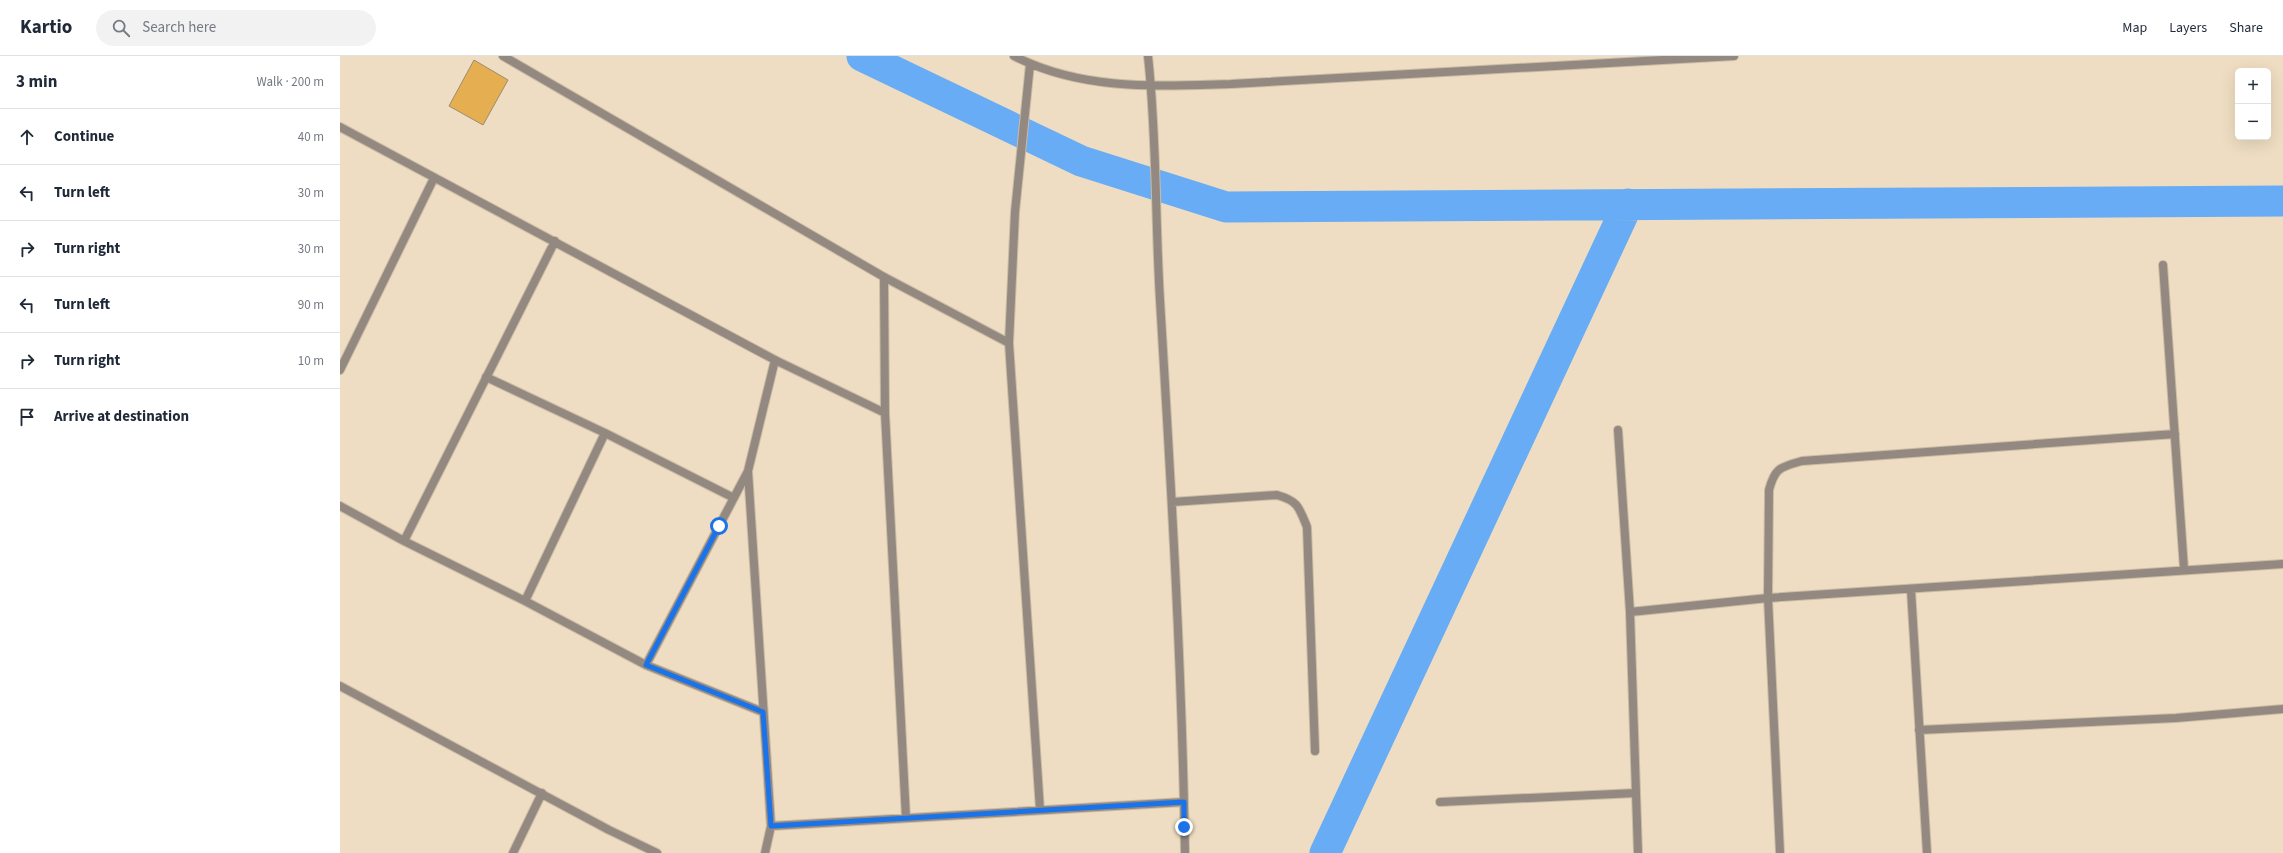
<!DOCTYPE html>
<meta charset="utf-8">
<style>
:root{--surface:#fff;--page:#f2f2f3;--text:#1f2937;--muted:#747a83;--line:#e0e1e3}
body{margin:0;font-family:"Source Sans 3",sans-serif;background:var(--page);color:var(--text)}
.controls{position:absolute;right:12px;top:12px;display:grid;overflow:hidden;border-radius:6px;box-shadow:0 4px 16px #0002}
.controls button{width:36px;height:36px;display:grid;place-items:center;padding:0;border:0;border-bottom:1px solid var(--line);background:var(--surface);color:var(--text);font:20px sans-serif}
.stop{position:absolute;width:12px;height:12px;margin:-9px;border:3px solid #1a73e8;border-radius:50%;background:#fff}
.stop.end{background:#1a73e8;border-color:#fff;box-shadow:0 1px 4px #0008}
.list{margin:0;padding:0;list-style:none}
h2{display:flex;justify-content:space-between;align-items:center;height:52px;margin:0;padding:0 16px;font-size:17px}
h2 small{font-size:13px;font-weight:400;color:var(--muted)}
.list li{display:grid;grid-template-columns:26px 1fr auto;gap:12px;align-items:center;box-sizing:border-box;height:56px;padding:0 16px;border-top:1px solid var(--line)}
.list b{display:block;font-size:15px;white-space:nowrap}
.list em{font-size:13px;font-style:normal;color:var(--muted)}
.icon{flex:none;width:22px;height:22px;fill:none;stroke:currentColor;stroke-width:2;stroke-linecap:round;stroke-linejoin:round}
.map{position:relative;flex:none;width:1943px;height:797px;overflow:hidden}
header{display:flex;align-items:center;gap:24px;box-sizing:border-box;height:56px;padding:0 20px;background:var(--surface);border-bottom:1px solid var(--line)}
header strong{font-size:19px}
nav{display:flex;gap:22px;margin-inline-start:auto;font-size:14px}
.search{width:280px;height:36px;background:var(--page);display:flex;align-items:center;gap:10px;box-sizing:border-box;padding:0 14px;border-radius:22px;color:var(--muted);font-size:15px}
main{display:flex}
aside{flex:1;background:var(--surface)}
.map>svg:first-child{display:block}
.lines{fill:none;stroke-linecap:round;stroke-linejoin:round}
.canal{stroke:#67acf4;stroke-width:31}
.building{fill:#e5af51;stroke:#9b8b73}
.street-casing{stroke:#cbbca5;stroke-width:10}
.street{stroke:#938980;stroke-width:8}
.route{stroke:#1a73e8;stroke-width:5}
</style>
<header>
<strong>Kartio</strong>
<div class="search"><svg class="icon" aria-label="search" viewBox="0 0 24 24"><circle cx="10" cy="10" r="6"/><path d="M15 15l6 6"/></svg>Search here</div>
<nav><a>Map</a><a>Layers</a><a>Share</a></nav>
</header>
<main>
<aside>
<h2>3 min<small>Walk · 200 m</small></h2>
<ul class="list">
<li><svg class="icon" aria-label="ahead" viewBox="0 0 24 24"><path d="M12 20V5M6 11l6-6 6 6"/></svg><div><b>Continue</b></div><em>40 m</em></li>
<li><svg class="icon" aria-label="left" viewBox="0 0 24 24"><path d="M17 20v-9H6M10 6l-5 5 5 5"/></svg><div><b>Turn left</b></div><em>30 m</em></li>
<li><svg class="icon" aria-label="right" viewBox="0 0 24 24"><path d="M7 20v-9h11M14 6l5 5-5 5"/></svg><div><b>Turn right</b></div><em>30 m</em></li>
<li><svg class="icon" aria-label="left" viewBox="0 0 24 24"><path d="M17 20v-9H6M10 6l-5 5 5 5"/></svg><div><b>Turn left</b></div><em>90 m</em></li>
<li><svg class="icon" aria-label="right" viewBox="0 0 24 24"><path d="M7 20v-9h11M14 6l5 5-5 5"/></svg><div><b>Turn right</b></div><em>10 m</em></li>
<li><svg class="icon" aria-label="arrive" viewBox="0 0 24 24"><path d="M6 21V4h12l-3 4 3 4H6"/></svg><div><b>Arrive at destination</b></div></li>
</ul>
</aside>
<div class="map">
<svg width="1943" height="797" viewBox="0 0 1943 797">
<rect width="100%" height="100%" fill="#eeddc2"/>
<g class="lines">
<!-- canal -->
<path class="canal" d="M 522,0 L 741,105 L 886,151 L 1943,145
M 985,797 L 1288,148"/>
</g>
<!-- building -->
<path class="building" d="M 134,4 L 168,24 L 143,69 L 109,50 Z"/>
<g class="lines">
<!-- street casing -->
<g class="street-casing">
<path id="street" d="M 163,0 L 544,221 L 669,287
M 674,0 C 742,35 817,30 891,28 L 1394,0
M 808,0 C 817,81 815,163 820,244 C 831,428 842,613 845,797
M 690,8 L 675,156 L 669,287 L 700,754
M 0,71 L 435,304 L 545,357
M 1823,209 L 1844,513
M 544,221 L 545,357 L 566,762
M 0,314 L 94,122
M 146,321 L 265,377 L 394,442
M 1278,374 L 1290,556 L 1298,797
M 408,415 L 431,770 L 425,797
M 832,446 L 937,439 C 958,445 959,451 967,471 L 975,695
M 0,450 L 64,485 L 185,545 L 306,609 L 423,656
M 64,485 L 215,185
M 1571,534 L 1587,797
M 185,545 L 265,377
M 1290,556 L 1428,542 L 1943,508
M 306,609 L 408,415 L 435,304
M 0,630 L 269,774 L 317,797
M 1579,674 L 1836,662 L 1943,653
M 1100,746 L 1296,737
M 431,770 L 844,746
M 173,797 L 202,737
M 1440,797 L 1428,542 L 1429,434 C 1435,411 1441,411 1462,405 L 1835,378"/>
</g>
<!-- street -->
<use href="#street" class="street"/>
</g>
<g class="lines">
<!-- route -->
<path class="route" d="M 379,470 L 306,609 L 423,656 L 431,770 L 844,746 L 844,771"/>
</g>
</svg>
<div class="controls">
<button>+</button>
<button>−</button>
</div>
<div class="stop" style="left:379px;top:470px"></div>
<div class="stop end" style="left:844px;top:771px"></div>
</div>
</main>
